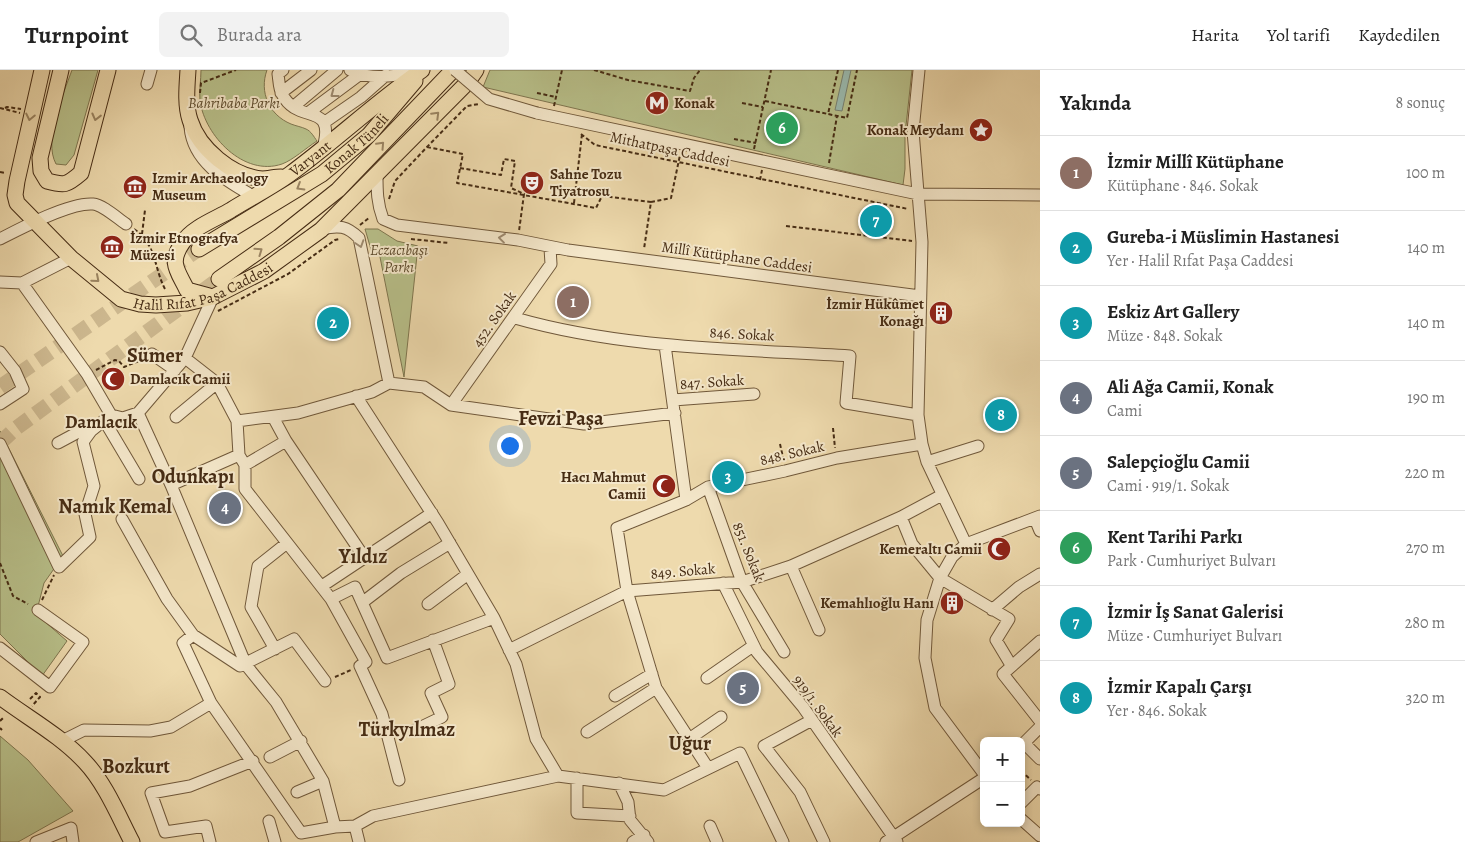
<!DOCTYPE html>
<html lang="tr">
<meta charset="utf-8">
<style>
:root{--surface:#fff;--page:#f2f2f2;--text:#222;--muted:#767676;--line:#e0e0e0;--accent:#b45309}
body{margin:0;font-family:Alegreya,serif;background:var(--page);color:var(--text)}
.controls{position:absolute;right:15px;bottom:15px;display:grid;overflow:hidden;border-radius:8px;box-shadow:0 2px 8px #0003}
.controls button{width:45px;height:45px;display:grid;place-items:center;padding:0;border:0;border-bottom:1px solid var(--line);background:var(--surface);color:var(--text);font:25px sans-serif}
.you{position:absolute;left:509px;top:375px;width:18px;height:18px;margin:-12px;border:4px solid #fff;border-radius:50%;background:#1a73e8;box-shadow:0 0 0 8px #1a73e833}
.badge{display:grid;place-items:center;width:32px;height:32px;border-radius:50%;background:var(--accent);color:#fff;font-size:16px;font-weight:700}
.pin{position:absolute;translate:-50% -50%;border:2px solid #fff;box-shadow:0 1px 5px #0006}
.list{margin:0;padding:0;list-style:none}
h2{display:flex;justify-content:space-between;align-items:center;height:65px;margin:0;padding:0 20px;font-size:21px}
h2 small{font-size:16px;font-weight:400;color:var(--muted)}
.list li{display:grid;grid-template-columns:32px 1fr auto;gap:15px;align-items:center;box-sizing:border-box;height:75px;padding:0 20px;border-top:1px solid var(--line)}
.list b{display:block;font-size:19px;white-space:nowrap}
.list p{margin:0;font-size:16px;white-space:nowrap;color:var(--muted)}
.list em{font-size:16px;font-style:normal;color:var(--muted)}
.icon{flex:none;width:28px;height:28px;fill:none;stroke:currentColor;stroke-width:2;stroke-linecap:round;stroke-linejoin:round}
.map{position:relative;flex:none;width:1040px;height:772px;overflow:hidden}
header{display:flex;align-items:center;gap:30px;box-sizing:border-box;height:70px;padding:0 25px;background:var(--surface);border-bottom:1px solid var(--line)}
header strong{font-size:24px}
nav{display:flex;gap:28px;margin-inline-start:auto;font-size:18px}
.search{width:350px;height:45px;background:var(--page);display:flex;align-items:center;gap:12px;box-sizing:border-box;padding:0 18px;border-radius:8px;color:var(--muted);font-size:19px}
main{display:flex}
aside{flex:1;background:var(--surface)}
.map>svg:first-child{display:block}
.green{fill:#b8c08a;stroke:#7f764f}
.water{fill:#9abaaf;stroke:#788171}
.lines{fill:none;stroke-linecap:round;stroke-linejoin:round}
.major-tunnel{stroke:#ccb78e;stroke-width:15;stroke-dasharray:15 8;stroke-linecap:butt}
.minor-casing{stroke:#70583a;stroke-width:13}
.major-casing{stroke:#462c14;stroke-width:17}
.path{stroke:#462c14;stroke-width:2;stroke-dasharray:4 2.5;stroke-linecap:butt}
.minor{stroke:#f4e7ca;stroke-width:11}
.major{stroke:#eedaad;stroke-width:15}
.minor-bridge-casing{stroke:#70583a;stroke-width:13;stroke-linecap:butt}
.minor-bridge{stroke:#f4e7ca;stroke-width:11}
.oneway{stroke:#9d8a6f}
.oneway2{stroke:#9a8360}
.labels{text-anchor:middle;dominant-baseline:central;stroke-width:4;stroke-linejoin:round;paint-order:stroke}
.park-label{font-size:15px;font-style:italic;fill:#5d4a2c;stroke:#f4e7ca}
.poi-label{font-size:15px;font-weight:bold;fill:#462c14;stroke:#f4e7ca;text-anchor:start}
.street-label{font-size:15px;fill:#462c14;stroke:#f4e7ca}
.quarter-label{font-size:18px;font-weight:bold;fill:#462c14;stroke:#f4e7ca}
.district-label{font-size:20px;font-weight:bold;fill:#462c14;stroke:#f4e7ca}
</style>
<header>
<strong>Turnpoint</strong>
<div class="search"><svg class="icon" aria-label="search" viewBox="0 0 24 24"><circle cx="10" cy="10" r="6"/><path d="M15 15l6 6"/></svg>Burada ara</div>
<nav><a>Harita</a><a>Yol tarifi</a><a>Kaydedilen</a></nav>
</header>
<main>
<div class="map">
<svg width="1040" height="772" viewBox="0 0 1040 772">
<rect width="100%" height="100%" fill="#eedaad"/>
<filter id="stains"><feTurbulence type="fractalNoise" baseFrequency=".004" numOctaves="4"/><feColorMatrix values="0 0 0 0 .2 0 0 0 0 .09 0 0 0 0 .02 0 0 0 .5 -.17"/></filter>
<radialGradient id="worn" r=".72"><stop offset=".6" stop-color="#630" stop-opacity="0"/><stop offset="1" stop-color="#630" stop-opacity=".3"/></radialGradient>
<!-- green -->
<path class="green" d="M 72,0 L 98,0 L 74,85 L 66,95 L 56,94 C 43,70 63,25 72,0 Z
M 201,0 L 267,0 C 259,22 269,45 291,54 C 296,56 302,57 306,59 C 311,61 314,67 317,71 C 306,78 293,90 282,94 C 244,107 205,66 200,31 C 199,21 201,10 201,0 Z
M 490,0 L 912,0 L 905,65 L 905,99 L 903,115 L 483,17 Z
M 365,159 L 378,159 L 397,171 L 418,176 L 404,307 L 379,182 L 372,183 Z
M 0,361 L 63,486 L 44,513 L 36,544 L 67,571 L 42,606 L 0,564 Z
M 0,666 L 28,690 L 73,741 L 18,772 L 0,772 Z"/>
<!-- water -->
<path class="water" d="M 844,0 L 851,0 L 842,41 L 835,40 Z"/>
<g class="lines">
<!-- major-tunnel -->
<path class="major-tunnel" d="M 0,317 L 199,179
M 0,373 L 15,359 L 219,209"/>
<!-- minor casing -->
<g class="minor-casing">
<path id="minor" d="M 283,0 L 278,4 C 279,10 279,19 282,24 C 298,56 336,30 323,78
M 350,0 C 368,10 397,7 416,0
M 919,0 L 913,61 L 922,172 L 918,345 L 922,374 L 927,392 L 966,474
M 147,14 L 151,0
M 281,23 L 311,0
M 293,37 L 337,0
M 308,43 L 359,5
M 537,43 L 918,124 L 1040,125
M 325,52 L 361,27 L 386,5
M 190,57 C 193,92 225,110 253,126
M 377,104 C 377,121 377,133 383,149 L 397,155 L 518,170 L 568,180 L 920,226
M 322,159 C 339,155 347,156 359,168 L 389,313
M 0,169 C 21,158 70,132 93,134 C 103,135 117,148 126,154
M 0,212 L 22,213 L 87,304 L 111,345 L 123,348 L 138,343 L 185,288 L 217,313 L 237,351 L 298,343 L 372,322 L 389,313 L 424,317 L 451,335 L 584,354 L 675,343
M 22,213 L 71,188
M 515,248 C 623,279 738,279 850,286 L 846,333 L 918,345
M 665,275 L 686,430
M 0,282 L 15,301 L 23,319 L 0,334
M 152,284 L 175,300
M 185,288 L 213,227
M 356,326 L 438,453 L 494,548 L 516,594 L 536,669 L 558,706
M 673,330 L 754,324
M 451,335 L 551,194 L 550,178
M 138,343 L 171,415 L 246,595 L 276,632 L 323,711 L 335,757 L 355,756 L 359,772
M 176,347 L 217,313
M 273,347 L 286,371 L 362,484 L 367,483
M 104,350 L 139,409
M 237,351 L 239,385 L 245,395 L 245,419 L 331,529 L 366,592 L 360,596 L 382,644 L 399,710
M 58,373 L 86,358 L 91,361
M 0,374 L 59,497 L 90,467 L 85,444 L 94,416 L 83,372 L 91,361 L 111,345
M 927,392 L 978,376
M 245,395 L 286,371
M 171,415 L 239,385
M 708,417 L 742,512 L 784,582
M 901,447 L 912,474 L 940,508 L 1009,549 L 996,570 L 1011,595
M 122,449 L 167,529 L 193,565 L 240,596 L 294,569 L 325,611
M 1035,449 L 1040,461
M 791,496 L 819,560
M 723,513 L 757,582 L 803,637 L 897,772
M 322,516 L 432,443
M 331,529 L 355,517 L 387,588 L 494,548
M 363,532 L 401,503 L 450,473
M 428,534 L 468,504
M 992,540 L 1019,517 L 1040,504
M 193,565 L 183,573 L 211,633 L 301,763 L 335,757
M 1040,571 L 1003,604 L 1040,651
M 0,578 L 50,617 L 83,572 L 38,540
M 275,579 L 251,537 L 258,496 L 287,473
M 509,580 L 627,521 L 742,512 L 791,496 L 901,447 L 942,425
M 707,608 L 753,576
M 615,626 L 652,604
M 812,650 L 764,676 L 800,722 L 824,772
M 415,660 L 442,647 L 431,623 L 449,614 L 433,570
M 587,662 L 656,618
M 689,669 L 721,647
M 62,671 L 84,660 L 150,661 L 171,657 L 211,633
M 1024,673 L 1040,689
M 1021,676 L 1040,657
M 270,687 L 301,671
M 708,698 L 656,618 L 627,521 L 617,458 L 686,430 L 708,417 L 785,401 L 837,388 L 922,374
M 984,704 L 935,638 L 925,588 L 927,550 L 940,508 L 952,487 L 966,474 L 1040,446
M 577,708 L 577,743 L 630,746
M 619,713 L 628,732 L 630,750 L 648,772
M 297,722 L 323,711
M 1021,733 L 1037,717 L 1040,719
M 1021,749 L 1040,766
M 269,751 L 275,772
M 355,756 L 373,746 L 558,706 L 664,720 L 740,683 L 783,772
M 710,756 L 717,772
M 36,772 L 71,758 L 73,772
M 210,772 L 206,756 L 165,762 L 151,723 L 190,716 L 253,691
M 633,772 L 644,765
M 886,772 L 984,708"/>
</g>
<!-- major casing -->
<g class="major-casing">
<g id="major">
<path id="s1" d="M 42,0 L 17,111 L 15,125 L 17,133 L 71,188 L 121,229 L 140,234 L 156,235 L 187,233 L 213,227 L 264,201 L 321,160 L 467,13 L 476,0"/>
<path d="M 61,0 L 40,88 L 41,101 L 47,111 C 65,116 67,115 81,103 L 108,0"/>
<path d="M 188,0 C 187,16 185,35 190,50 C 199,79 232,106 262,109 C 268,109 275,107 281,107"/>
<path id="s2" d="M 199,179 L 322,104 L 369,65 L 415,11"/>
<path d="M 219,209 L 279,167 L 338,120 L 453,0"/>
<path id="s3" d="M 209,226 L 187,220 C 178,201 168,193 183,172 C 193,157 216,149 231,140 C 250,128 271,118 290,104 C 335,71 376,32 422,0"/>
<path d="M 0,627 C 28,648 61,666 85,692 C 105,713 119,747 132,772"/>
</g>
</g>
<!-- path -->
<path class="path" d="M 594,0 L 628,10 L 690,21 L 694,8 L 700,0
M 838,0 L 828,44 L 847,48 L 857,0
M 200,23 L 201,13 L 236,0
M 537,23 L 556,27
M 765,31 L 828,44
M 742,33 L 763,37
M 554,36 L 562,0
M 0,38 L 20,43
M 5,38 L 7,37 L 21,39
M 581,64 L 595,75 L 908,139
M 734,69 L 756,73
M 427,77 L 463,84 L 457,113 L 596,138 L 602,126 L 651,132 L 644,179
M 754,79 L 771,0
M 829,93 L 837,46
M 460,98 L 501,105 L 504,89 L 515,91 L 511,118 L 524,124 L 519,161
M 0,102 L 6,103
M 760,110 L 762,100
M 389,129 L 395,111 L 427,77 L 467,36 L 479,34
M 651,132 L 671,128 L 680,85
M 574,133 L 582,64
M 360,155 L 370,147
M 786,156 L 912,171
M 134,159 C 157,174 154,200 166,221
M 142,164 L 145,140
M 411,169 L 449,173
M 218,241 L 288,204 L 335,170 L 340,169
M 96,300 L 115,290 L 119,291 L 124,297 L 144,289
M 833,358 L 835,378
M 780,374 L 784,392
M 0,493 L 13,526 L 28,534
M 42,530 L 54,505
M 335,607 L 351,600
M 30,629 L 36,623 L 40,627 L 32,636
M 0,651 L 3,648
M 0,658 L 2,660
M 1021,701 L 1031,710"/>
<!-- minor -->
<use href="#minor" class="minor"/>
<!-- major -->
<use href="#major" class="major"/>
<!-- minor-bridge casing -->
<g class="minor-bridge-casing">
<path id="minor-bridge" d="M 455,0 L 489,29 L 537,43"/>
</g>
<!-- minor-bridge -->
<use href="#minor-bridge" class="minor-bridge"/>
</g>
<!-- one-way arrows -->
<defs><path id="oneway-chevron" d="M-2-3.5L2.5 0L-2 3.5" fill="none" stroke-width="1.6" stroke-linecap="round" stroke-linejoin="round" transform="scale(1.25)"/></defs>
<g class="oneway">
<use href="#oneway-chevron" transform="translate(334 24) rotate(143)"/>
<use href="#oneway-chevron" transform="translate(502 168) rotate(-173)"/>
<use href="#oneway-chevron" transform="translate(360 174) rotate(72)"/>
</g>
<g class="oneway2">
<use href="#oneway-chevron" transform="translate(436 45) rotate(-45)"/>
<use href="#oneway-chevron" transform="translate(30 47) rotate(102)"/>
<use href="#oneway-chevron" transform="translate(96 47) rotate(104)"/>
<use href="#oneway-chevron" transform="translate(381 75) rotate(-47)"/>
<use href="#oneway-chevron" transform="translate(300 117) rotate(149)"/>
<use href="#oneway-chevron" transform="translate(259 181) rotate(-35)"/>
<use href="#oneway-chevron" transform="translate(96 209) rotate(41)"/>
</g>
<!-- icons -->
<defs>
<g id="metro-disc" transform="scale(1.25)"><circle r="9.5" fill="#8f2418" stroke="#f4e7ca"/><path d="M-5.5 5V-5H-3L0 0L3-5H5.5V5H3V-.5L0 4L-3-.5V5Z" fill="#fff"/></g>
<g id="sight-disc" transform="scale(1.25)"><circle r="9.5" fill="#8f2418" stroke="#f4e7ca"/><path d="M0-6L1.8-2.2L6-1.7L2.9 1.2L3.7 5.4L0 3.3L-3.7 5.4L-2.9 1.2L-6-1.7L-1.8-2.2Z" fill="#fff"/></g>
<g id="theatre-disc" transform="scale(1.25)"><circle r="9.5" fill="#8f2418" stroke="#f4e7ca"/><path d="M-5-5.5Q0-4 5-5.5V0Q5 5 0 6Q-5 5-5 0ZM-3.3-2.5H-1v1.5H-3.3ZM1-2.5H3.3v1.5H1ZM-2.8 1Q0 5.5 2.8 1Z" fill="#fff"/></g>
<g id="museum-disc" transform="scale(1.25)"><circle r="9.5" fill="#8f2418" stroke="#f4e7ca"/><path d="M0-6L6-3V-2H-6V-3ZM-5-1h2V3h-2ZM-1-1h2V3h-2ZM3-1h2V3H3ZM-6 4H6V6H-6Z" fill="#fff"/></g>
<g id="building-disc" transform="scale(1.25)"><circle r="9.5" fill="#8f2418" stroke="#f4e7ca"/><path d="M-4-6H4V6H1V3H-1V6H-4ZM-2.5-4.3h1.7v1.8h-1.7ZM.8-4.3h1.7v1.8H.8ZM-2.5-1h1.7V.8h-1.7ZM.8-1h1.7V.8H.8Z" fill="#fff"/></g>
<g id="mosque-disc" transform="scale(1.25)"><circle r="9.5" fill="#8f2418" stroke="#f4e7ca"/><path d="M3.5-4.9A6 6 0 1 0 3.5 4.9A5 5 0 1 1 3.5-4.9Z" fill="#fff"/></g>
</defs>
<g fill-rule="evenodd">
<use href="#metro-disc" x="657" y="33"/>
<use href="#sight-disc" x="981" y="60"/>
<use href="#theatre-disc" x="532" y="113"/>
<use href="#museum-disc" x="135" y="117"/>
<use href="#museum-disc" x="112" y="177"/>
<use href="#building-disc" x="941" y="243"/>
<use href="#mosque-disc" x="113" y="309"/>
<use href="#mosque-disc" x="664" y="416"/>
<use href="#mosque-disc" x="999" y="479"/>
<use href="#building-disc" x="952" y="533"/>
</g>
<g class="labels">
<!-- park labels -->
<g class="park-label">
<text x="234" y="33">Bahribaba Parkı</text>
<text x="399" y="180">Eczacıbaşı<tspan x="399" dy="17">Parkı</tspan></text>
</g>
<!-- poi labels -->
<g class="poi-label">
<text x="674" y="33">Konak</text>
<text x="964" y="60" text-anchor="end">Konak Meydanı</text>
<text x="550" y="104">Sahne Tozu<tspan x="550" dy="17">Tiyatrosu</tspan></text>
<text x="152" y="108">Izmir Archaeology<tspan x="152" dy="17">Museum</tspan></text>
<text x="130" y="168">İzmir Etnografya<tspan x="130" dy="17">Müzesi</tspan></text>
<text x="924" y="234" text-anchor="end">İzmir Hükûmet<tspan x="924" dy="17">Konağı</tspan></text>
<text x="130" y="309">Damlacık Camii</text>
<text x="646" y="407" text-anchor="end">Hacı Mahmut<tspan x="646" dy="17">Camii</tspan></text>
<text x="982" y="479" text-anchor="end">Kemeraltı Camii</text>
<text x="934" y="533" text-anchor="end">Kemahlıoğlu Hanı</text>
</g>
<!-- street labels -->
<g class="street-label">
<text stroke="none"><textPath href="#s2" startOffset="190">Konak Tüneli</textPath></text>
<text transform="translate(670 79) rotate(12)">Mithatpaşa Caddesi</text>
<text stroke="none"><textPath href="#s3" startOffset="228">Varyant</textPath></text>
<text transform="translate(737 187) rotate(8)">Millî Kütüphane Caddesi</text>
<text stroke="none"><textPath href="#s1" startOffset="364">Halil Rıfat Paşa Caddesi</textPath></text>
<text transform="translate(494 249) rotate(-55)">452. Sokak</text>
<text transform="translate(742 264) rotate(3)">846. Sokak</text>
<text transform="translate(712 312) rotate(-4)">847. Sokak</text>
<text transform="translate(792 383) rotate(-13)">848. Sokak</text>
<text transform="translate(749 482) rotate(68)">851. Sokak</text>
<text transform="translate(683 501) rotate(-5)">849. Sokak</text>
<text transform="translate(818 636) rotate(54)">919/1. Sokak</text>
</g>
<!-- quarter labels -->
<g class="quarter-label">
<text x="101" y="352">Damlacık</text>
</g>
<!-- district labels -->
<g class="district-label">
<text x="155" y="285">Sümer</text>
<text x="561" y="348">Fevzi Paşa</text>
<text x="193" y="406">Odunkapı</text>
<text x="115" y="436">Namık Kemal</text>
<text x="363" y="486">Yıldız</text>
<text x="407" y="659">Türkyılmaz</text>
<text x="690" y="673">Uğur</text>
<text x="136" y="696">Bozkurt</text>
</g>
</g>
<rect width="100%" height="100%" filter="url(#stains)"/>
<rect width="100%" height="100%" fill="url(#worn)"/>
</svg>
<div class="controls">
<button>+</button>
<button>−</button>
</div>
<div class="you"></div>
<div class="pin badge" style="left:573px;top:232px;background:#8d6e63">1</div>
<div class="pin badge" style="left:333px;top:253px;background:#0f9aa8">2</div>
<div class="pin badge" style="left:728px;top:407px;background:#0f9aa8">3</div>
<div class="pin badge" style="left:225px;top:438px;background:#6b7280">4</div>
<div class="pin badge" style="left:743px;top:618px;background:#6b7280">5</div>
<div class="pin badge" style="left:782px;top:58px;background:#2e9e5b">6</div>
<div class="pin badge" style="left:876px;top:151px;background:#0f9aa8">7</div>
<div class="pin badge" style="left:1001px;top:345px;background:#0f9aa8">8</div>
</div>
<aside>
<h2>Yakında<small>8 sonuç</small></h2>
<ul class="list">
<li><span class="badge" style="background:#8d6e63">1</span><div><b>İzmir Millî Kütüphane</b><p>Kütüphane · 846. Sokak</p></div><em>100 m</em></li>
<li><span class="badge" style="background:#0f9aa8">2</span><div><b>Gureba-i Müslimin Hastanesi</b><p>Yer · Halil Rıfat Paşa Caddesi</p></div><em>140 m</em></li>
<li><span class="badge" style="background:#0f9aa8">3</span><div><b>Eskiz Art Gallery</b><p>Müze · 848. Sokak</p></div><em>140 m</em></li>
<li><span class="badge" style="background:#6b7280">4</span><div><b>Ali Ağa Camii, Konak</b><p>Cami</p></div><em>190 m</em></li>
<li><span class="badge" style="background:#6b7280">5</span><div><b>Salepçioğlu Camii</b><p>Cami · 919/1. Sokak</p></div><em>220 m</em></li>
<li><span class="badge" style="background:#2e9e5b">6</span><div><b>Kent Tarihi Parkı</b><p>Park · Cumhuriyet Bulvarı</p></div><em>270 m</em></li>
<li><span class="badge" style="background:#0f9aa8">7</span><div><b>İzmir İş Sanat Galerisi</b><p>Müze · Cumhuriyet Bulvarı</p></div><em>280 m</em></li>
<li><span class="badge" style="background:#0f9aa8">8</span><div><b>İzmir Kapalı Çarşı</b><p>Yer · 846. Sokak</p></div><em>320 m</em></li>
</ul>
</aside>
</main>
